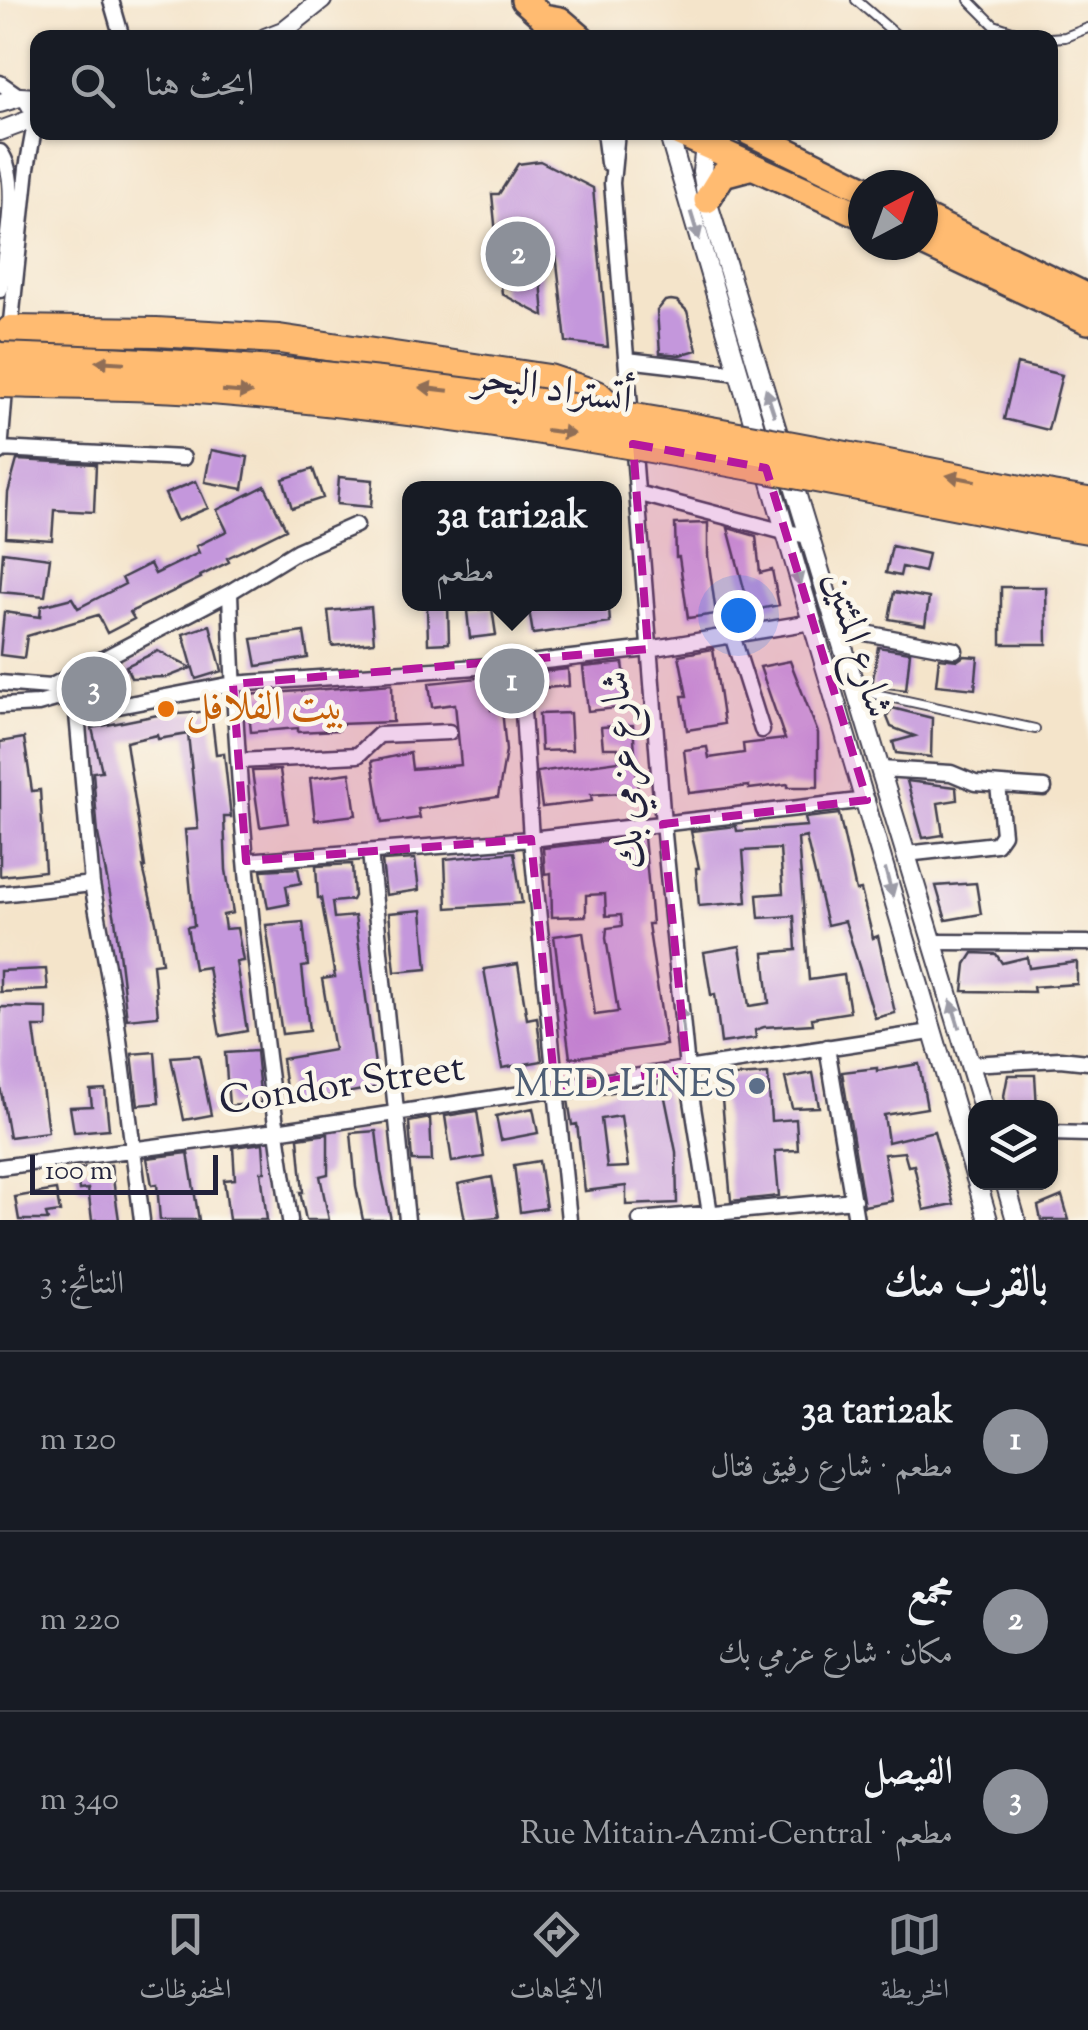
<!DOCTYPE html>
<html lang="ar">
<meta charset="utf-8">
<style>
:root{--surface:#171b24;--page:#20242c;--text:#f1f3f6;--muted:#9ea1a6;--line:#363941;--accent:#8c9099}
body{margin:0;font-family:"Sorts Mill Goudy",Amiri,serif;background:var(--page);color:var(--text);direction:rtl}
.controls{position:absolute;right:30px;bottom:30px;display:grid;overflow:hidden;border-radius:20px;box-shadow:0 2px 8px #0004}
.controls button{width:90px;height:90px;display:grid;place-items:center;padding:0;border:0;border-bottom:2px solid var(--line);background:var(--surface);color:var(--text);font:50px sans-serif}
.compass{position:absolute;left:848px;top:170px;width:90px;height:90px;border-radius:50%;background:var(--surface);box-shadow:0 2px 8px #0004;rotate:41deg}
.scale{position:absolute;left:30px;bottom:25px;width:188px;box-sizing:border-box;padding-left:10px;border:5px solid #22223b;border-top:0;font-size:28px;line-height:35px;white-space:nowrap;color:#22223b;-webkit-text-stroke:8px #fbf7ec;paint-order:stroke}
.you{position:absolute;left:738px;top:615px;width:35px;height:35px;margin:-25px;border:8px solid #fff;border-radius:50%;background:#1a73e8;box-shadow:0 0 0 15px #1a73e833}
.badge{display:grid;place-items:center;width:65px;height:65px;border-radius:50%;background:var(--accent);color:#fff;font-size:32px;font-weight:700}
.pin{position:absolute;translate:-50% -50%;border:5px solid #fff;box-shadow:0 2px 10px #0006}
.popup{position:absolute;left:402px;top:481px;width:220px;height:130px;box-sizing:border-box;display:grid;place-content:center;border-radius:20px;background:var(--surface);filter:drop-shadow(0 2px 8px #0005);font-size:32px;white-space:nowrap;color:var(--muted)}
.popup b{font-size:38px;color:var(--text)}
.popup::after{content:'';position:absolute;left:50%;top:100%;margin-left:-20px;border:20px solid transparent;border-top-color:var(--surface)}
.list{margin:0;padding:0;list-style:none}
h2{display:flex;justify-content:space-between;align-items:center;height:130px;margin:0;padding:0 40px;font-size:42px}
h2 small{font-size:32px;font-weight:400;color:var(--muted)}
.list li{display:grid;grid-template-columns:65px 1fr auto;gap:30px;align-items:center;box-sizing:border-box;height:180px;padding:0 40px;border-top:2px solid var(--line)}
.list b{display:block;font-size:38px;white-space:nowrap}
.list p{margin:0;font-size:32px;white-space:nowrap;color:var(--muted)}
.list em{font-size:32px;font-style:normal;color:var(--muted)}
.icon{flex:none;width:55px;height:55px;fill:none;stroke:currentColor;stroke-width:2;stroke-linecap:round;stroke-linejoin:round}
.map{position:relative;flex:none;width:1088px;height:1220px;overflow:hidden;direction:ltr}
.search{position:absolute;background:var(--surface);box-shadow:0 2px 8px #0004;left:30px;right:30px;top:30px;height:110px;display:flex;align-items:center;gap:25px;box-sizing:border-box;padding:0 35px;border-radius:20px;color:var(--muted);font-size:38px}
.sheet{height:670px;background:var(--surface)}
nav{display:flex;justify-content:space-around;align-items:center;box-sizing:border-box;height:140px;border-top:2px solid var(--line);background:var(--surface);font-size:28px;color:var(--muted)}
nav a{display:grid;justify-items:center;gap:5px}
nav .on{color:var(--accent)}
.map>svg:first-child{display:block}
.building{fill:#c497dc;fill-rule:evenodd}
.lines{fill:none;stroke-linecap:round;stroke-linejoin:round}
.service-casing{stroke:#423f50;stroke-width:12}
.minor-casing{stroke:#423f50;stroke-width:19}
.tertiary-casing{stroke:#423f50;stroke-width:22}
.trunk-casing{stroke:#423f50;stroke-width:30}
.motorway-casing{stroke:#423f50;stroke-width:32}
.service{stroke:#fff;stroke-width:8}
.minor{stroke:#fff;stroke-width:14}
.tertiary{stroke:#fff;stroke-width:18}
.trunk{stroke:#ffbb71;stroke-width:25}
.motorway{stroke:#ffbb71;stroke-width:28}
.motorway-bridge-casing{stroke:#423f50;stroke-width:32;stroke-linecap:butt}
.motorway-bridge{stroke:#ffbb71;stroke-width:28}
.oneway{fill:#9c9ca7}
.oneway2{fill:#906e56}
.marked{fill:#b5179e;fill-opacity:0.2;stroke:#b5179e;stroke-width:8;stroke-dasharray:20 12;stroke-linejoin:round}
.food-dot{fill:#e8710a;stroke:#fbf7ec;stroke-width:4}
.service-dot{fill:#5c6f8a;stroke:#fbf7ec;stroke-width:4}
.labels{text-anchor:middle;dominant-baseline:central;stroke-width:9;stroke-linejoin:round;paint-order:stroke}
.street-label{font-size:40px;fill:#22223b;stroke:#fbf7ec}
.food-label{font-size:40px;fill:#c56008;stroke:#fbf7ec;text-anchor:start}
.service-label{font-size:40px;fill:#4e5e75;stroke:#fbf7ec;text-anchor:end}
</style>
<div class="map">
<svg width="1088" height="1220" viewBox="0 0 1088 1220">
<rect width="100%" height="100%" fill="#fbf7ec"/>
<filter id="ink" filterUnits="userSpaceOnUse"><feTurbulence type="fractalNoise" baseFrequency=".01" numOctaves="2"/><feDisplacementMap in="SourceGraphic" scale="20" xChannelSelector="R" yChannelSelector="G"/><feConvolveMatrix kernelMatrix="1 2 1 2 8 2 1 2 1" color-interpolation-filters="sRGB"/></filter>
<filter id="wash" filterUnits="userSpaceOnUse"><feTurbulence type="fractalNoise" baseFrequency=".0048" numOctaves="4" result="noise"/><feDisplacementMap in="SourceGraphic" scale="40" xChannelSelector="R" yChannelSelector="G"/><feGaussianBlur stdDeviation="2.25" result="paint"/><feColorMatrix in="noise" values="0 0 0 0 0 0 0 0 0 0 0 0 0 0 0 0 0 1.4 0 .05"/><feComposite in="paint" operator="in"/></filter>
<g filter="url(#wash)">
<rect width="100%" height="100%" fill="#f4e4ca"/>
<g id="blocks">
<!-- building -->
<path class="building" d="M 540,161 L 593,188 L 608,347 L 566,342 L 556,254 L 539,256 L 544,316 L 502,294 L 492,194 L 499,194 L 518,164 Z
M 671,300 L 677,301 L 687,311 L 697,350 L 680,355 L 660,353 L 657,311 L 665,301 Z
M 1017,364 L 1062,375 L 1048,430 L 1004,419 Z
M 211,450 L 248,457 L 243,489 L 205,482 Z
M 17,460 L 96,464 L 94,512 L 54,510 L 52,540 L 6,537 L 8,493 Z
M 313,469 L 323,498 L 292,508 L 283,479 Z
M 339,477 L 373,480 L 371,507 L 337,504 Z
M 196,481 L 208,508 L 177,521 L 165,494 Z
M 265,486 L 286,529 L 227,558 L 229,562 L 200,576 L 201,578 L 130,612 L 134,619 L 107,633 L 98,615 L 27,636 L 24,658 L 0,655 L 4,612 L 40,617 L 41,606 L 72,598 L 78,608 L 125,584 L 122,578 L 150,564 L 155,574 L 199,553 L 196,546 L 227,531 L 217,510 Z
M 708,523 L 708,556 L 716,614 L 688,618 L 679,557 L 676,557 L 675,524 Z
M 728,528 L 756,536 L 760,573 L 772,570 L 779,605 L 750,611 Z
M 892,546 L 928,554 L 924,572 L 902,567 L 900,576 L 886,573 Z
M 3,552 L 50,558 L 45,596 L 0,592 Z
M 1001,587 L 1046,587 L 1047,644 L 1001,644 Z
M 894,592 L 929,598 L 925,625 L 889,619 Z
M 427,604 L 448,604 L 449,643 L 428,644 Z
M 528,604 L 591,604 L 609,609 L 610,623 L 533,634 Z
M 371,607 L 374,642 L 332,646 L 328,611 Z
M 492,608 L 496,635 L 470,638 L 467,611 Z
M 210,625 L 222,671 L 196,679 L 183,634 Z
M 304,632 L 308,658 L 257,666 L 252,639 Z
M 878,647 L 910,652 L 906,690 L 872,686 Z
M 713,649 L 724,724 L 687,730 L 682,696 L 687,696 L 679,655 Z
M 158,651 L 191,668 L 168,677 L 131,678 L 126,666 Z
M 964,656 L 978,657 L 975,689 L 936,685 L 939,658 L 958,660 Z
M 790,661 L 818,733 L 818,787 L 788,787 L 788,784 L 749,789 L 749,786 L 689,793 L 684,750 L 707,747 L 709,758 L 744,753 L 743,744 L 785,739 L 760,667 Z
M 623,663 L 629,707 L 588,711 L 583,667 Z
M 568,669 L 569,686 L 532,689 L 531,673 Z
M 487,677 L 491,710 L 502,709 L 506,751 L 498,797 L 418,809 L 420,818 L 382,823 L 372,761 L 410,753 L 412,769 L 461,765 L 455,704 L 432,707 L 429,683 Z
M 392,684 L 393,722 L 339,724 L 339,730 L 298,732 L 298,728 L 251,732 L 247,695 Z
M 892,708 L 932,718 L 931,757 L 896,753 L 893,742 L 915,736 L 891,727 L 887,717 Z
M 178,711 L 179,714 L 211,711 L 216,754 L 224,753 L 231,817 L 224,817 L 226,870 L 233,913 L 223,915 L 225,929 L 237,928 L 243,961 L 236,962 L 247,1031 L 220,1036 L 208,967 L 194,969 L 187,927 L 194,926 L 185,830 L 198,829 L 188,734 L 158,739 L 157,735 L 126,742 L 145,867 L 143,867 L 156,922 L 162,963 L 153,964 L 158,1016 L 127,1019 L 115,919 L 98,834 L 93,772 L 102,771 L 92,728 Z
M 570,713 L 572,750 L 541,751 L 539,714 Z
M 633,725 L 638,792 L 591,795 L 592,801 L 542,807 L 537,772 L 619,761 L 618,748 L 603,748 L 601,727 Z
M 24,738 L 32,791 L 40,790 L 45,871 L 0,876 L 0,742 Z
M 280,770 L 288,823 L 260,827 L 252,771 Z
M 350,773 L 356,815 L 315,820 L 310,778 Z
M 907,781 L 956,787 L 957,800 L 938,803 L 943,835 L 923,838 Z
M 839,814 L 856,891 L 861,890 L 873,938 L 878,936 L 895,1013 L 875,1018 L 845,921 L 827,925 L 806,837 L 798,839 L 809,980 L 844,975 L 850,1012 L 812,1018 L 813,1024 L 764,1027 L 755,1030 L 756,1038 L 721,1043 L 715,994 L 711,995 L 704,952 L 740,946 L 749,1006 L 769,1003 L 764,953 L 796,950 L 794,916 L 759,918 L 757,895 L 783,893 L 780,849 L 743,851 L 747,902 L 699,906 L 696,868 L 699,868 L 691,831 L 736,826 L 737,831 L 807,826 L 805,818 Z
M 644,837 L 652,924 L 648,924 L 666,1045 L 570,1058 L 554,936 L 583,932 L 595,1015 L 618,1012 L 606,938 L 607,928 L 622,926 L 621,915 L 606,916 L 605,894 L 586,895 L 586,916 L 552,917 L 551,873 L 545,874 L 543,848 Z
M 514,852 L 522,903 L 447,908 L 445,859 Z
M 415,859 L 419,890 L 386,895 L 382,861 Z
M 352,864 L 354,896 L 352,900 L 332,902 L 334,918 L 355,916 L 378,1087 L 288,1104 L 282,1059 L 334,1050 L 322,979 L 335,977 L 321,898 L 318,898 L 316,866 Z
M 298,868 L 301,883 L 286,886 L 289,904 L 268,908 L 261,870 Z
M 976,883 L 981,914 L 946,920 L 936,886 Z
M 422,910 L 427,969 L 395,972 L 389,913 Z
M 303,922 L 308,966 L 302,967 L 309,1031 L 282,1034 L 266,925 Z
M 973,953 L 996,954 L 1002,963 L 1027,957 L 1029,968 L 1077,962 L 1077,984 L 1033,987 L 1034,992 L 963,991 L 966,964 Z
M 518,964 L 527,1019 L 537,1017 L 542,1061 L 502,1068 L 484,969 Z
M 46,969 L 48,990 L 0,992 L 0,971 Z
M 0,1007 L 47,1008 L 47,1027 L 34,1027 L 48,1132 L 9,1137 L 0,1086 Z
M 256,1051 L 261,1103 L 229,1106 L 225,1053 Z
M 155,1052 L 159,1103 L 138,1105 L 132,1054 Z
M 199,1055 L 211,1115 L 184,1120 L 171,1057 Z
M 919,1064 L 927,1108 L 884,1115 L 888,1142 L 934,1131 L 954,1204 L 924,1210 L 914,1165 L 908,1166 L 904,1152 L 884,1154 L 892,1201 L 864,1206 L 842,1072 L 877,1068 L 877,1071 Z
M 813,1073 L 819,1107 L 792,1108 L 785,1078 Z
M 768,1074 L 771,1121 L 796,1119 L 798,1150 L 775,1151 L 779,1196 L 731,1201 L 720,1077 Z
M 1008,1075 L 1035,1075 L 1037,1108 L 1006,1108 L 1004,1096 Z
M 662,1083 L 676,1152 L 677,1203 L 626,1205 L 626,1186 L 585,1191 L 577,1124 L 572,1125 L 568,1100 ZM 621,1116 L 628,1167 L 607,1168 L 601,1119 Z
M 105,1089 L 109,1129 L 74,1132 L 70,1107 L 92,1106 L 90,1090 Z
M 533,1108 L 538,1133 L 501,1140 L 496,1116 Z
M 477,1111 L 484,1157 L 452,1162 L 445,1116 Z
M 430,1118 L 432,1161 L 412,1161 L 409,1122 Z
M 376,1131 L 381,1172 L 391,1220 L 363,1220 L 356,1186 L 351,1133 Z
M 328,1134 L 328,1174 L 320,1176 L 329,1220 L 306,1220 L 300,1192 L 303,1192 L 298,1138 Z
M 263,1143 L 265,1172 L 261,1172 L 267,1220 L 229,1220 L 224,1180 L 235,1179 L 233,1147 Z
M 188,1153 L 199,1220 L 160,1220 L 157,1184 L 152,1185 L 147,1158 Z
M 539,1161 L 546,1208 L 520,1212 L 514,1165 Z
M 111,1165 L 119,1220 L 92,1220 L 88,1189 L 79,1190 L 76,1169 Z
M 492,1177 L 499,1217 L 465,1220 L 458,1184 Z
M 56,1190 L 60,1212 L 46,1214 L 48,1220 L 19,1220 L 15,1197 Z
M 1062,1196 L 1069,1220 L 1041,1220 L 1038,1206 Z"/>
</g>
</g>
<g filter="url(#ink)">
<use href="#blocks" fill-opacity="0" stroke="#423f50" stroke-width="2.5"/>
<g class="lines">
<!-- service casing -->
<g class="service-casing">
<path id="service" d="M 856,0 L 900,38
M 969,0 L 994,25 L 1033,38
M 1050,38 L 1065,37 L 1088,28
M 857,690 L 1035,729"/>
</g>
<!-- minor casing -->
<g class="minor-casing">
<path id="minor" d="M 111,0 L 122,38
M 0,83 L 26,101 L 36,118 L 27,168 L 10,331
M 604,132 L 608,163
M 617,132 L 612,183 L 631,419
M 0,152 C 22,179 4,255 0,290
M 627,360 L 739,373
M 633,440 L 663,824 L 687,1069 L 711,1220
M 0,449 L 183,458
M 0,452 L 6,378
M 637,493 L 784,532 L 811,536
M 230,592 C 236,802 258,1013 290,1220
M 839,628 L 955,650
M 732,635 L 762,730
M 520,664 L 531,839 L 569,1220
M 0,683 L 50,687 L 66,696 L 38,704 L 0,706
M 50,687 L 230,592 L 297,551 L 356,525
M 66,696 L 77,714 L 92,884 L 116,1016 L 142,1220
M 77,714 L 233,684 L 520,664 L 648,649 L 812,622
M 239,761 L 358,755 L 379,735 L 449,732
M 880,769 L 951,773 L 975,783 L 1044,788
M 370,852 L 407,1220
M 906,854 L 996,844 L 1003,834 L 998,785
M 246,861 L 531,839 L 867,800
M 0,894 L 92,884
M 932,942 L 1088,943
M 827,1047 L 856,1220
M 970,1064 L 1060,1059 L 1088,1062
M 1050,1133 L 1088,1134
M 0,1167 L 276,1131 L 931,1032
M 640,1220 L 854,1200"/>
</g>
<!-- tertiary casing -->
<g class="tertiary-casing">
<path id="tertiary" d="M 265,38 L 283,31 L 322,0
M 0,103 L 20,97 L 38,98
M 0,131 L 38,117
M 668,132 L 976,1179
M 705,146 L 702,171 L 707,200 L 983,1108
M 977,1182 L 988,1220
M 1005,1182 L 1016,1220"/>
</g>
<!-- trunk casing -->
<g class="trunk-casing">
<path id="trunk" d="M 524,0 L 543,17 L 555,38
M 543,17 L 560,20 L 581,38
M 677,132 L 863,216
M 749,132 L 863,188
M 707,200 L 723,174 L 753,166
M 923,217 L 1088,297
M 923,243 L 1088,321"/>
</g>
<!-- motorway casing -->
<g class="motorway-casing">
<path id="motorway" d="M 11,330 L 156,332 L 279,339 L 549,379 L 597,395 L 619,416
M 1057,497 L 1088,502
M 1046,522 L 1088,529"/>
</g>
<!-- service -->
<use href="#service" class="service"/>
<!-- minor -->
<use href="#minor" class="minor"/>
<!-- tertiary -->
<use href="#tertiary" class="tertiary"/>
<!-- trunk -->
<use href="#trunk" class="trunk"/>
<!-- motorway -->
<use href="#motorway" class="motorway"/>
<!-- motorway-bridge casing -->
<g class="motorway-bridge-casing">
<path id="motorway-bridge" d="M 0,357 C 111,361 222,365 332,377 C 576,401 817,450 1057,497
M 0,383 C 78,385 158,385 235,392 C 508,416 777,470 1046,522"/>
</g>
<!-- motorway-bridge -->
<use href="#motorway-bridge" class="motorway-bridge"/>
</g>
<!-- one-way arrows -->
<defs><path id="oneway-solid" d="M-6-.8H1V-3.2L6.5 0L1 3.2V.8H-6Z" transform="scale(2.5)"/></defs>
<g class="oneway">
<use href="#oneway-solid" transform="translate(695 226) rotate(73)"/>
<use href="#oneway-solid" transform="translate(770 402) rotate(-108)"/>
<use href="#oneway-solid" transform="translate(796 572) rotate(73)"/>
<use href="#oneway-solid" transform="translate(889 883) rotate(75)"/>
<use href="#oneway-solid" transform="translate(955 1014) rotate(-107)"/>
<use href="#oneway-solid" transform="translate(682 1020) rotate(-96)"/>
</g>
<g class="oneway2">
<use href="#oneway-solid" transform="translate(110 362) rotate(-177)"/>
<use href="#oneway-solid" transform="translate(434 389) rotate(-173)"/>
<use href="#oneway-solid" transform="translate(237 392) rotate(5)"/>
<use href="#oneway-solid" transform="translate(560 432) rotate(8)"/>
<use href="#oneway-solid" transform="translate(961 478) rotate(-169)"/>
</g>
</g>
<!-- marked area -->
<path class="marked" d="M 633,444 L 766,468 L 867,800 L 663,824 L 687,1069 L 555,1089 L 531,839 L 246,861 L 233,684 L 648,649 Z"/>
<!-- markers -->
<circle class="food-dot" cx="166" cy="709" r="10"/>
<circle class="service-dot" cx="757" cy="1086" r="10"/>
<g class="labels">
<!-- street labels -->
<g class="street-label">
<text transform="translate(553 391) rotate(9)">أتستراد البحر</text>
<text transform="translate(856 645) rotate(73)">شارع المئتين</text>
<text transform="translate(626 770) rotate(-95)">شارع عزمي بك</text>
<text transform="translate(342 1087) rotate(-8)">Condor Street</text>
</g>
<!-- food labels -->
<g class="food-label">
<text x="186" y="709">بيت الفلافل</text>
</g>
<!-- service labels -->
<g class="service-label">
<text x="737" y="1086">MED-LINES</text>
</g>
</g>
</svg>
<div class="controls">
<button><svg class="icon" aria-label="layers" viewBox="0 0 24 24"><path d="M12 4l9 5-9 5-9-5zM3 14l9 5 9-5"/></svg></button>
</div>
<svg class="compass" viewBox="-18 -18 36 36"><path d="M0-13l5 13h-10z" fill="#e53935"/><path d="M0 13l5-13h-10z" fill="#9ea1a6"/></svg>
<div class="scale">100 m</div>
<div class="you"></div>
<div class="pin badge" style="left:512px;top:681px">1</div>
<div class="popup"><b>3a tari2ak</b>مطعم</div>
<div class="pin badge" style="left:518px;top:254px">2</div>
<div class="pin badge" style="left:94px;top:689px">3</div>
<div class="search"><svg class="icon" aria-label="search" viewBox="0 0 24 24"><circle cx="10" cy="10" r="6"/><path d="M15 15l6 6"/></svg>ابحث هنا</div>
</div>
<section class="sheet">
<h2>بالقرب منك<small>النتائج: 3</small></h2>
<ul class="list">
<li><span class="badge">1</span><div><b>3a tari2ak</b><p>مطعم · شارع رفيق فتال</p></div><em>120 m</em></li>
<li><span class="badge">2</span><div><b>مجمع</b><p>مكان · شارع عزمي بك</p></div><em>220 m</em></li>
<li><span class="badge">3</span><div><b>الفيصل</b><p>مطعم · Rue Mitain-Azmi-Central</p></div><em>340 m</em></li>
</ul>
</section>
<nav>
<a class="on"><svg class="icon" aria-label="map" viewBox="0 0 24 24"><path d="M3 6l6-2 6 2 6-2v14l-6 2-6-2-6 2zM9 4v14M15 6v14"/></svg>الخريطة</a>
<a><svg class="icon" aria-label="directions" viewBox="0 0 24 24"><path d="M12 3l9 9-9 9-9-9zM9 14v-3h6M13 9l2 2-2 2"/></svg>الاتجاهات</a>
<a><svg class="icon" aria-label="saved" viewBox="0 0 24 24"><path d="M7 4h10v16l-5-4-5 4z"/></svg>المحفوظات</a>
</nav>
